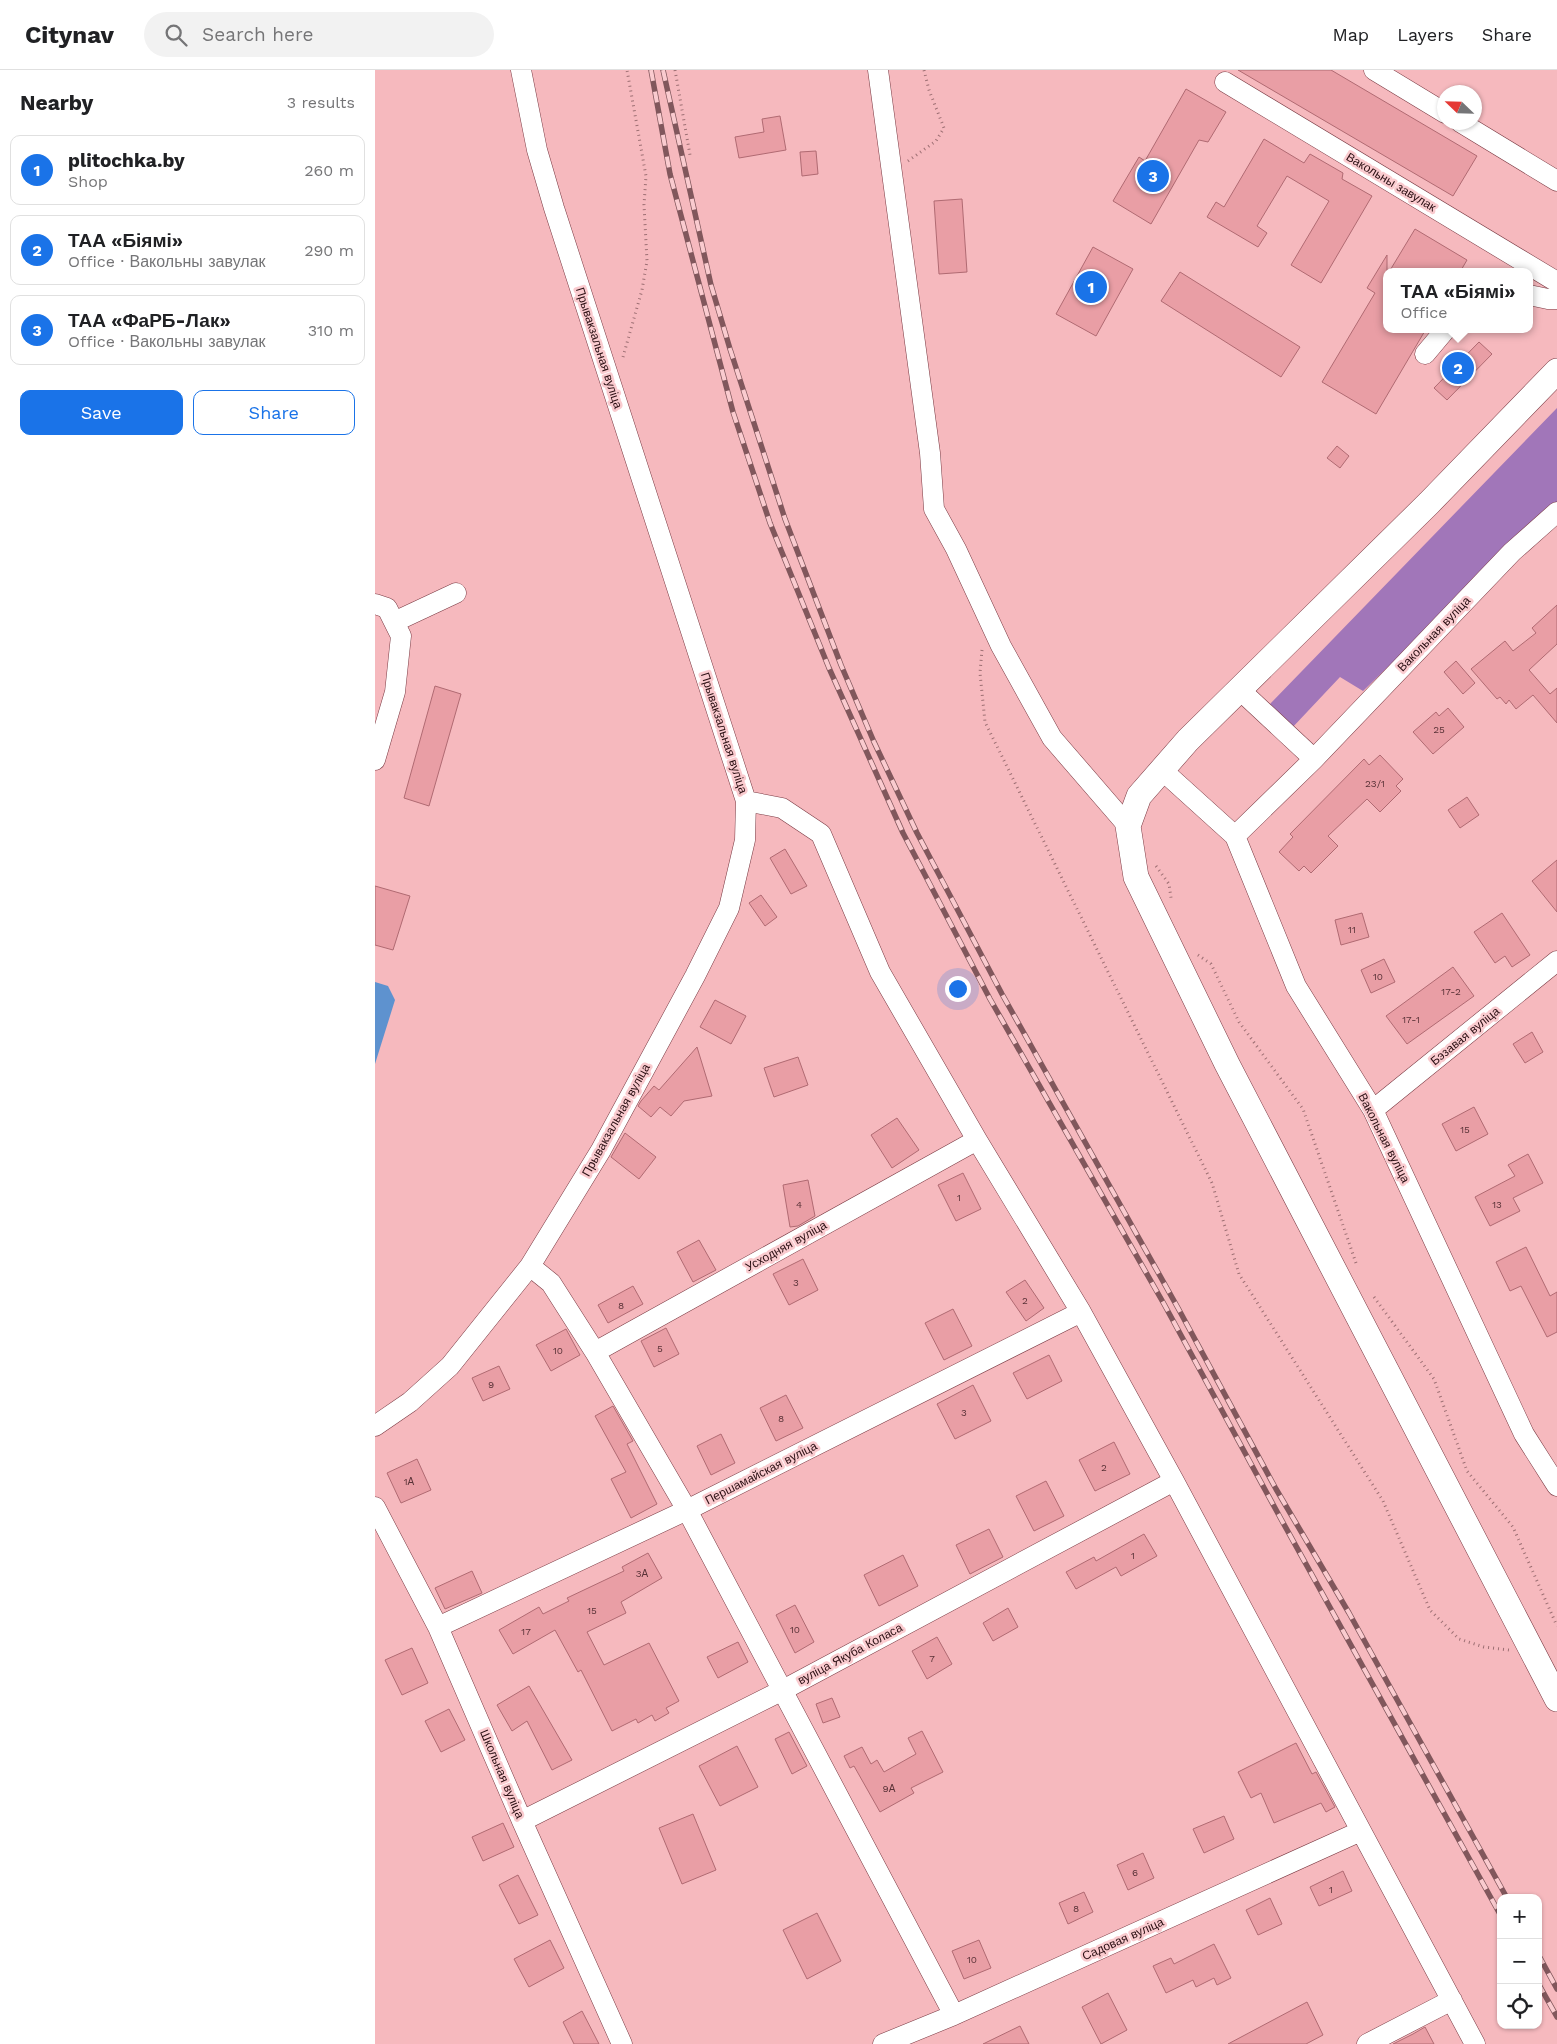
<!DOCTYPE html>
<meta charset="utf-8">
<style>
:root{--surface:#fff;--page:#f2f2f2;--text:#202124;--muted:#757577;--line:#e0e0e0;--accent:#1a73e8}
body{margin:0;font-family:"Work Sans",sans-serif;background:var(--page);color:var(--text)}
.controls{position:absolute;right:15px;bottom:15px;display:grid;overflow:hidden;border-radius:10px;box-shadow:0 1px 4px #0004}
.controls button{width:45px;height:45px;display:grid;place-items:center;padding:0;border:0;border-bottom:1px solid var(--line);background:var(--surface);color:var(--text);font:25px sans-serif}
.compass{position:absolute;left:1062px;top:15px;width:45px;height:45px;border-radius:50%;background:var(--surface);box-shadow:0 1px 4px #0004;rotate:293deg}
.you{position:absolute;left:582px;top:918px;width:18px;height:18px;margin:-12px;border:4px solid #fff;border-radius:50%;background:#1a73e8;box-shadow:0 0 0 8px #1a73e833}
.badge{display:grid;place-items:center;width:32px;height:32px;border-radius:50%;background:var(--accent);color:#fff;font-size:16px;font-weight:700}
.pin{position:absolute;translate:-50% -50%;border:2px solid #fff;box-shadow:0 1px 5px #0006}
.popup{position:absolute;left:1008px;top:198px;width:150px;height:65px;box-sizing:border-box;display:grid;place-content:center;border-radius:10px;background:var(--surface);filter:drop-shadow(0 1px 4px #0005);font-size:16px;white-space:nowrap;color:var(--muted)}
.popup b{font-size:19px;color:var(--text)}
.popup::after{content:'';position:absolute;left:50%;top:100%;margin-left:-10px;border:10px solid transparent;border-top-color:var(--surface)}
.list{margin:0;padding:0;list-style:none}
h2{display:flex;justify-content:space-between;align-items:center;height:65px;margin:0;padding:0 20px;font-size:21px}
h2 small{font-size:16px;font-weight:400;color:var(--muted)}
.list li{display:grid;grid-template-columns:32px 1fr auto;gap:15px;align-items:center;box-sizing:border-box;height:70px;margin:0 10px 10px;padding:0 10px;border:1px solid var(--line);border-radius:10px}
.list b{display:block;font-size:19px;white-space:nowrap}
.list p{margin:0;font-size:16px;white-space:nowrap;color:var(--muted)}
.list em{font-size:16px;font-style:normal;color:var(--muted)}
.actions{display:flex;gap:10px;padding:15px 20px}
.actions a{flex:1;padding:11px 0;border:1px solid var(--accent);border-radius:10px;text-align:center;font-size:18px;color:var(--accent)}
.actions .main{background:var(--accent);color:#fff}
.icon{flex:none;width:28px;height:28px;fill:none;stroke:currentColor;stroke-width:2;stroke-linecap:round;stroke-linejoin:round}
.map{position:relative;flex:none;width:1182px;height:1974px;overflow:hidden}
header{display:flex;align-items:center;gap:30px;box-sizing:border-box;height:70px;padding:0 25px;background:var(--surface);border-bottom:1px solid var(--line)}
header strong{font-size:24px}
nav{display:flex;gap:28px;margin-inline-start:auto;font-size:18px}
.search{width:350px;height:45px;background:var(--page);display:flex;align-items:center;gap:12px;box-sizing:border-box;padding:0 18px;border-radius:28px;color:var(--muted);font-size:19px}
main{display:flex}
aside{flex:1;background:var(--surface)}
.map>svg:first-child{display:block}
.forest{fill:#a176b9}
.water{fill:#5e92cf}
.building{fill:#e99ea5;stroke:#b06a72}
.lines{fill:none;stroke-linecap:round;stroke-linejoin:round}
.minor-casing{stroke:#7a3a43;stroke-width:21}
.major-casing{stroke:#7a3a43;stroke-width:26}
.path{stroke:#9d6f73;stroke-width:3;stroke-dasharray:1 4;stroke-linecap:butt}
.minor{stroke:#fff;stroke-width:20}
.major{stroke:#fff;stroke-width:25}
.rail-casing{stroke:#81575c;stroke-width:5.5}
.rail{stroke:#facbcf;stroke-width:4;stroke-dasharray:11;stroke-linecap:butt}
.labels{text-anchor:middle;dominant-baseline:central;stroke-width:5;stroke-linejoin:round;paint-order:stroke}
.number-label{font-size:10px;fill:#593237}
.street-label{font-size:12px;fill:#290e12;stroke:#facbcf}
</style>
<header>
<strong>Citynav</strong>
<div class="search"><svg class="icon" aria-label="search" viewBox="0 0 24 24"><circle cx="10" cy="10" r="6"/><path d="M15 15l6 6"/></svg>Search here</div>
<nav><a>Map</a><a>Layers</a><a>Share</a></nav>
</header>
<main>
<aside>
<h2>Nearby<small>3 results</small></h2>
<ul class="list">
<li><span class="badge">1</span><div><b>plitochka.by</b><p>Shop</p></div><em>260 m</em></li>
<li><span class="badge">2</span><div><b>ТАА «Біямі»</b><p>Office · Вакольны завулак</p></div><em>290 m</em></li>
<li><span class="badge">3</span><div><b>ТАА «ФаРБ-Лак»</b><p>Office · Вакольны завулак</p></div><em>310 m</em></li>
</ul>
<div class="actions"><a class="main">Save</a><a>Share</a></div>
</aside>
<div class="map">
<svg width="1182" height="1974" viewBox="0 0 1182 1974">
<rect width="100%" height="100%" fill="#f6b9be"/>
<!-- forest -->
<path class="forest" d="M 1182,338 L 1182,433 L 988,621 L 965,607 L 916,659 L 894,635 Z"/>
<!-- water -->
<path class="water" d="M 0,912 L 13,916 L 20,930 L 0,994 Z"/>
<!-- building -->
<path class="building" d="M 863,0 L 956,0 L 1102,86 L 1078,126 Z
M 811,19 L 851,42 L 833,72 L 824,70 L 776,154 L 738,131 L 764,87 L 770,91 Z
M 405,46 L 411,80 L 364,88 L 360,67 L 389,62 L 387,49 Z
M 889,69 L 929,93 L 935,84 L 968,103 L 967,109 L 997,126 L 946,213 L 916,195 L 954,131 L 912,106 L 882,156 L 892,163 L 883,177 L 832,147 L 841,132 L 849,137 Z
M 441,81 L 443,104 L 427,106 L 425,82 Z
M 587,129 L 592,202 L 564,204 L 559,131 Z
M 1040,159 L 1092,190 L 1085,202 L 1014,202 Z
M 718,177 L 758,199 L 721,266 L 681,244 Z
M 1012,185 L 1012,259 L 1051,259 L 1001,344 L 947,312 L 1000,223 L 992,218 Z
M 805,202 L 925,277 L 906,307 L 786,231 Z
M 1104,272 L 1117,284 L 1072,330 L 1059,318 Z
M 962,376 L 974,386 L 965,398 L 952,388 Z
M 1182,535 L 1182,574 L 1154,600 L 1175,624 L 1182,618 L 1182,653 L 1158,625 L 1141,639 L 1134,630 L 1131,634 L 1125,627 L 1122,629 L 1096,599 L 1130,571 L 1138,581 L 1161,563 L 1157,558 Z
M 1081,591 L 1100,613 L 1088,624 L 1069,602 Z
M 60,616 L 86,624 L 54,736 L 29,728 Z
M 1073,638 L 1089,657 L 1058,684 L 1038,662 L 1061,642 L 1064,646 Z
M 1005,685 L 1028,709 L 1021,716 L 1026,721 L 1005,742 L 992,729 L 953,766 L 963,776 L 936,803 L 929,796 L 924,801 L 904,782 L 918,767 L 915,764 L 989,689 L 994,695 Z
M 1092,727 L 1104,745 L 1085,758 L 1073,740 Z
M 410,779 L 432,816 L 416,824 L 395,788 Z
M 1182,790 L 1182,842 L 1157,811 Z
M 0,816 L 35,826 L 18,880 L 0,875 Z
M 386,825 L 402,847 L 390,856 L 374,833 Z
M 987,843 L 994,867 L 966,875 L 960,850 Z
M 1127,843 L 1155,885 L 1137,897 L 1130,886 L 1120,893 L 1099,862 Z
M 1009,889 L 1020,912 L 996,923 L 986,900 Z
M 1078,897 L 1099,926 L 1032,974 L 1011,946 Z
M 340,930 L 371,946 L 356,974 L 325,957 Z
M 1157,962 L 1168,982 L 1150,993 L 1138,974 Z
M 322,977 L 337,1026 L 309,1031 L 296,1046 L 285,1037 L 276,1047 L 263,1036 L 266,1031 L 279,1016 L 284,1020 Z
M 423,987 L 433,1015 L 399,1027 L 389,998 Z
M 1099,1037 L 1113,1064 L 1081,1081 L 1067,1054 Z
M 522,1048 L 544,1080 L 517,1098 L 496,1065 Z
M 250,1063 L 281,1087 L 264,1109 L 236,1087 Z
M 1153,1084 L 1168,1113 L 1138,1128 L 1145,1141 L 1115,1156 L 1100,1127 L 1140,1106 L 1133,1095 Z
M 588,1103 L 606,1139 L 581,1151 L 563,1115 Z
M 433,1110 L 440,1146 L 423,1156 L 415,1157 L 408,1115 Z
M 324,1170 L 341,1200 L 318,1212 L 302,1182 Z
M 1151,1177 L 1175,1226 L 1182,1222 L 1182,1262 L 1172,1267 L 1146,1216 L 1135,1221 L 1121,1192 Z
M 428,1189 L 443,1220 L 414,1235 L 398,1204 Z
M 650,1210 L 669,1238 L 651,1251 L 631,1222 Z
M 258,1216 L 268,1234 L 233,1253 L 223,1235 Z
M 578,1239 L 597,1276 L 569,1290 L 550,1253 Z
M 291,1258 L 304,1284 L 279,1297 L 266,1271 Z
M 191,1259 L 205,1285 L 176,1301 L 161,1275 Z
M 674,1285 L 687,1311 L 652,1329 L 638,1303 Z
M 124,1296 L 135,1319 L 108,1331 L 97,1308 Z
M 598,1315 L 616,1351 L 580,1369 L 562,1334 Z
M 411,1325 L 428,1358 L 401,1371 L 385,1338 Z
M 238,1336 L 258,1371 L 252,1374 L 282,1434 L 256,1448 L 236,1409 L 251,1402 L 220,1346 Z
M 346,1364 L 360,1393 L 336,1405 L 322,1376 Z
M 739,1372 L 755,1404 L 720,1421 L 704,1390 Z
M 42,1389 L 56,1420 L 26,1433 L 12,1403 Z
M 671,1411 L 689,1446 L 659,1461 L 641,1426 Z
M 614,1459 L 628,1487 L 595,1504 L 581,1475 Z
M 769,1464 L 782,1486 L 746,1506 L 741,1497 L 701,1519 L 691,1502 L 719,1487 L 721,1491 Z
M 273,1483 L 287,1508 L 246,1532 L 251,1543 L 212,1562 L 229,1595 L 274,1573 L 304,1631 L 291,1638 L 294,1643 L 280,1651 L 277,1645 L 263,1653 L 261,1649 L 237,1661 L 206,1600 L 203,1602 L 180,1560 L 138,1584 L 124,1560 L 164,1537 L 168,1544 L 194,1531 L 192,1528 L 249,1501 L 247,1497 Z
M 528,1485 L 543,1516 L 504,1536 L 489,1505 Z
M 97,1501 L 107,1523 L 70,1539 L 60,1518 Z
M 420,1535 L 439,1572 L 420,1583 L 401,1545 Z
M 633,1538 L 643,1557 L 618,1571 L 608,1553 Z
M 562,1567 L 577,1594 L 552,1609 L 537,1581 Z
M 363,1572 L 373,1592 L 343,1608 L 332,1587 Z
M 37,1578 L 53,1613 L 27,1625 L 10,1590 Z
M 154,1616 L 197,1690 L 177,1700 L 152,1651 L 137,1661 L 122,1635 Z
M 457,1628 L 465,1647 L 448,1653 L 441,1634 Z
M 74,1639 L 90,1670 L 66,1682 L 50,1651 Z
M 547,1661 L 568,1702 L 536,1718 L 539,1723 L 505,1742 L 479,1696 L 475,1698 L 469,1686 L 487,1677 L 496,1694 L 502,1690 L 509,1702 L 541,1684 L 533,1668 Z
M 414,1662 L 432,1696 L 417,1704 L 400,1669 Z
M 921,1673 L 937,1704 L 941,1702 L 960,1737 L 951,1742 L 946,1733 L 899,1753 L 886,1723 L 876,1728 L 863,1702 Z
M 362,1676 L 383,1717 L 345,1736 L 324,1696 Z
M 318,1744 L 341,1800 L 307,1814 L 284,1758 Z
M 849,1746 L 859,1769 L 829,1783 L 818,1759 Z
M 128,1753 L 139,1777 L 108,1791 L 97,1767 Z
M 768,1783 L 779,1808 L 753,1820 L 742,1795 Z
M 968,1801 L 977,1821 L 944,1836 L 935,1817 Z
M 143,1805 L 163,1845 L 144,1854 L 124,1815 Z
M 709,1822 L 718,1842 L 693,1854 L 684,1833 Z
M 895,1828 L 907,1854 L 883,1865 L 871,1840 Z
M 442,1843 L 466,1891 L 432,1909 L 408,1860 Z
M 175,1870 L 189,1898 L 154,1917 L 139,1889 Z
M 604,1870 L 616,1898 L 589,1909 L 577,1881 Z
M 839,1874 L 856,1908 L 842,1915 L 839,1908 L 821,1917 L 818,1910 L 791,1923 L 778,1896 L 796,1888 L 799,1894 Z
M 733,1923 L 752,1960 L 726,1974 L 707,1937 Z
M 932,1932 L 948,1965 L 931,1974 L 853,1974 Z
M 207,1941 L 224,1974 L 199,1974 L 188,1952 Z
M 645,1956 L 654,1974 L 608,1974 Z
M 1050,1957 L 1059,1974 L 1018,1974 L 1038,1964 Z"/>
<g class="lines">
<!-- minor casing -->
<g class="minor-casing">
<path id="minor" d="M 503,0 L 555,383 L 559,439 L 581,479 L 626,576 L 677,668 L 753,756
M 999,0 L 1070,43
M 850,12 L 1182,212
M 1085,52 L 1182,111
M 1154,225 L 1173,229 L 1182,229
M 1050,284 L 1071,259
M 1182,442 L 1137,482 L 939,689 L 860,766 L 921,916 L 998,1040 L 1149,1364 L 1182,1416
M 0,534 L 12,538 L 26,566 L 20,622 L 0,690
M 19,552 L 81,523
M 865,620 L 939,689
M 787,700 L 860,766
M 371,731 L 407,738 L 446,764 L 505,902 L 602,1070 L 706,1242 L 799,1411 L 1100,1974
M 998,1040 L 1182,891
M 155,1196 L 176,1213 L 220,1282 L 312,1440 L 579,1945
M 220,1282 L 602,1070
M 0,1356 L 35,1332 L 75,1296 L 155,1196 L 226,1080 L 320,906 L 354,838 L 370,770 L 371,731 L 179,138 L 162,80 L 146,0
M 0,1437 L 63,1557 L 147,1751 L 247,1974
M 63,1557 L 312,1440 L 706,1242
M 147,1751 L 408,1620 L 799,1411
M 508,1974 L 579,1945 L 986,1761
M 992,1974 L 1077,1930"/>
</g>
<!-- major casing -->
<g class="major-casing">
<path id="major" d="M 1182,301 L 1054,433 L 813,670 L 764,726 L 753,756 L 761,807 L 852,994 L 1182,1629"/>
</g>
<!-- path -->
<path class="path" d="M 300,0 L 315,85
M 533,91 L 561,71 L 569,58 L 554,20 L 549,0
M 248,287 L 267,220 L 272,191 L 269,135 L 271,106 L 252,0
M 607,580 L 605,603 L 610,652 L 837,1113 L 864,1204 L 1008,1431 L 1055,1540 L 1084,1569 L 1109,1577 L 1134,1580
M 781,796 L 794,814 L 796,828
M 823,885 L 836,894 L 864,952 L 928,1039 L 982,1196
M 999,1227 L 1059,1309 L 1092,1401 L 1138,1457 L 1182,1556"/>
<!-- minor -->
<use href="#minor" class="minor"/>
<!-- major -->
<use href="#major" class="major"/>
<!-- rail casing -->
<g class="rail-casing">
<path id="rail" d="M 276,0 L 295,104 L 358,342 L 395,453 L 454,598 L 528,763 L 615,929 L 789,1234 L 906,1449 L 1126,1846
M 288,0 L 336,215 L 355,279 L 410,449 L 466,595 L 499,672 L 542,763 L 627,924 L 803,1238 L 901,1419 L 974,1543 L 1132,1828
M 1163,1884 L 1182,1919
M 1163,1913 L 1182,1947"/>
</g>
<!-- rail -->
<use href="#rail" class="rail"/>
</g>
<g class="labels">
<!-- number labels -->
<g class="number-label">
<text x="1064" y="659">25</text>
<text x="1000" y="713">23/1</text>
<text x="977" y="859">11</text>
<text x="1003" y="906">10</text>
<text x="1076" y="921">17-2</text>
<text x="1036" y="949">17-1</text>
<text x="1090" y="1059">15</text>
<text x="584" y="1127">1</text>
<text x="424" y="1134">4</text>
<text x="1122" y="1134">13</text>
<text x="421" y="1212">3</text>
<text x="650" y="1230">2</text>
<text x="246" y="1235">8</text>
<text x="285" y="1278">5</text>
<text x="183" y="1280">10</text>
<text x="116" y="1314">9</text>
<text x="589" y="1342">3</text>
<text x="406" y="1348">8</text>
<text x="729" y="1397">2</text>
<text x="34" y="1411">1А</text>
<text x="758" y="1485">1</text>
<text x="267" y="1503">3А</text>
<text x="217" y="1540">15</text>
<text x="420" y="1559">10</text>
<text x="151" y="1561">17</text>
<text x="557" y="1588">7</text>
<text x="514" y="1718">9А</text>
<text x="760" y="1802">6</text>
<text x="956" y="1819">1</text>
<text x="701" y="1838">8</text>
<text x="597" y="1889">10</text>
</g>
<!-- street labels -->
<g class="street-label">
<text transform="translate(1016 112) rotate(31)">Вакольны завулак</text>
<text transform="translate(224 278) rotate(72)">Прывакзальная вуліца</text>
<text transform="translate(1059 564) rotate(-46)">Вакольная вуліца</text>
<text transform="translate(349 663) rotate(72)">Прывакзальная вуліца</text>
<text transform="translate(1090 966) rotate(-39)">Бэзавая вуліца</text>
<text transform="translate(241 1050) rotate(-61)">Прывакзальная вуліца</text>
<text transform="translate(1009 1068) rotate(63)">Вакольная вуліца</text>
<text transform="translate(411 1176) rotate(-29)">Усходняя вуліца</text>
<text transform="translate(386 1403) rotate(-27)">Першамайская вуліца</text>
<text transform="translate(475 1584) rotate(-28)">вуліца Якуба Коласа</text>
<text transform="translate(127 1704) rotate(67)">Школьная вуліца</text>
<text transform="translate(748 1869) rotate(-24)">Садовая вуліца</text>
</g>
</g>
</svg>
<div class="controls">
<button>+</button>
<button>−</button>
<button><svg class="icon" aria-label="locate" viewBox="0 0 24 24"><circle cx="12" cy="12" r="6"/><path d="M12 2v4M12 18v4M2 12h4M18 12h4"/></svg></button>
</div>
<svg class="compass" viewBox="-18 -18 36 36"><path d="M0-13l5 13h-10z" fill="#e53935"/><path d="M0 13l5-13h-10z" fill="#757577"/></svg>
<div class="you"></div>
<div class="pin badge" style="left:716px;top:217px">1</div>
<div class="pin badge" style="left:1083px;top:298px">2</div>
<div class="popup"><b>ТАА «Біямі»</b>Office</div>
<div class="pin badge" style="left:778px;top:106px">3</div>
</div>
</main>
